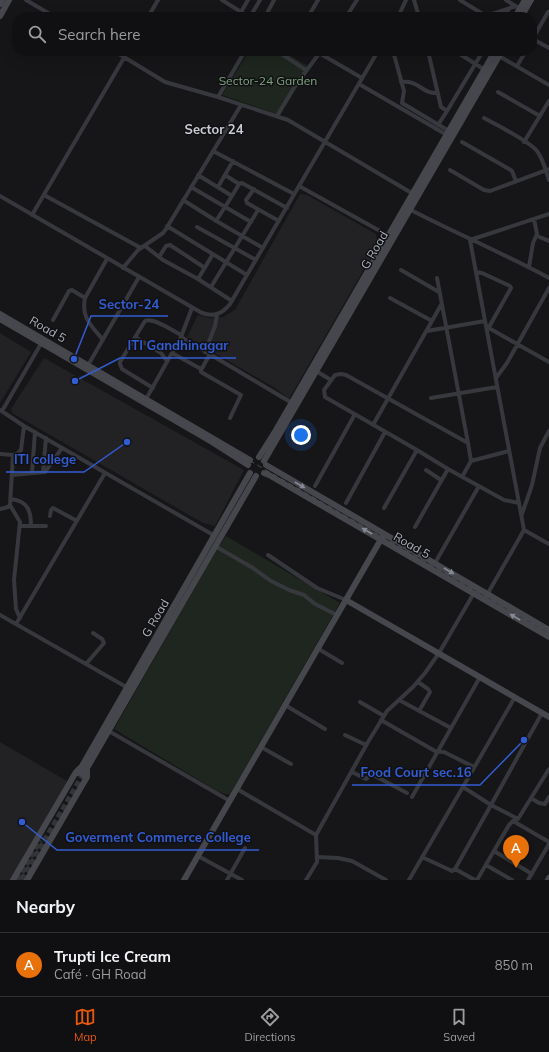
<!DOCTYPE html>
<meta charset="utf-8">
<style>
:root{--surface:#101012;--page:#19191b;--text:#f1f3f6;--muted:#9c9d9f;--line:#303032;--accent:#ea580c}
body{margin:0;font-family:Mulish,sans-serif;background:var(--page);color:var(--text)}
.you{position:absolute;left:301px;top:435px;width:14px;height:14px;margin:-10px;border:3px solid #fff;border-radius:50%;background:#1a73e8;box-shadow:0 0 0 6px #1a73e833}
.badge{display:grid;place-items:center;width:26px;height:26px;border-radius:50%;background:var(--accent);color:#fff;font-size:13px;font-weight:700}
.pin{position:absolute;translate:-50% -33px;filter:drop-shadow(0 1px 2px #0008)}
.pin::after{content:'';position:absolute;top:21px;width:14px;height:12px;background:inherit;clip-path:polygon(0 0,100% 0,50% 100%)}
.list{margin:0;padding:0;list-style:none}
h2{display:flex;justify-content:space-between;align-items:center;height:52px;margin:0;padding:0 16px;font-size:17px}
h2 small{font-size:13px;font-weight:400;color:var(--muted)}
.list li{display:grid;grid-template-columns:26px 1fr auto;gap:12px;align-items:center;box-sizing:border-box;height:64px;padding:0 16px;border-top:1px solid var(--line)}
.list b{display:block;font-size:15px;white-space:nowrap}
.list p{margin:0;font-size:13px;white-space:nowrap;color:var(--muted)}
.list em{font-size:13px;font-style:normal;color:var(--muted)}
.icon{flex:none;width:22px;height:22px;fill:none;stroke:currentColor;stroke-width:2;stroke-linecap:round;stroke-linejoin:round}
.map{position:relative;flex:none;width:549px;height:880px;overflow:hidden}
.search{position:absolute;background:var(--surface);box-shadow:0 4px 16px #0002;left:12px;right:12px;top:12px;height:44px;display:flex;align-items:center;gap:10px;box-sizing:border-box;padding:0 14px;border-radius:16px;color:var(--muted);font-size:15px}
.sheet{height:116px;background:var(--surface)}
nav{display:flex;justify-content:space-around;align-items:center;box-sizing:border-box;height:56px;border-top:1px solid var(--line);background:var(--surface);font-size:11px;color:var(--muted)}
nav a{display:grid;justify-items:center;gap:2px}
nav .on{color:var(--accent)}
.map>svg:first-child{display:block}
.built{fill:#222225}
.green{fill:#1e261f}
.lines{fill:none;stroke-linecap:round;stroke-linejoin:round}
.secondary-tunnel{stroke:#333438;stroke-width:6;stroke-dasharray:6 3;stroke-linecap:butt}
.street{stroke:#37383d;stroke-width:4}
.secondary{stroke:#45474d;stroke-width:6}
.rail{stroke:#4a4c52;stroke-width:1;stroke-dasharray:5 4;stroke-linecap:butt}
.oneway{fill:#858993}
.labels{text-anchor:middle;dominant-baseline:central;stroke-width:3;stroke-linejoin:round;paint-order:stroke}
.park-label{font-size:12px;fill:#7fa381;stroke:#111113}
.street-label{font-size:12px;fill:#a8adb8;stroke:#111113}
.neighbourhood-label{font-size:13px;font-weight:bold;fill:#c9ccd4;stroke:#111113}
.leader{fill:none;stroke:#325cd3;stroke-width:1.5}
.callout-dot{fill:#325cd3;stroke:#111113;stroke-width:1.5}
.callout-label{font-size:13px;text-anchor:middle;font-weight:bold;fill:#325cd3;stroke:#111113;stroke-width:3;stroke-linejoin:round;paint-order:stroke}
</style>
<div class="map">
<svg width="549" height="880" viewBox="0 0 549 880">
<rect width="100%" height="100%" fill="#161618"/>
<!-- built -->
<path class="built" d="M 300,194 L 307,195 L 376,234 L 378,245 L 289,399 L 275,388 L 187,337 L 198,315 L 209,318 L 223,317 L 235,310 Z
M 0,333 L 31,352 L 0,403 Z
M 44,358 L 244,470 L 215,526 L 203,523 L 12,413 L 11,409 Z
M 0,742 L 67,781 L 11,880 L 0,880 Z"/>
<!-- green -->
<path class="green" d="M 249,51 L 282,51 L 308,66 L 298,86 L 280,115 L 222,95 Z
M 226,536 L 340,603 L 230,794 L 225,794 L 219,792 L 114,729 L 219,546 Z"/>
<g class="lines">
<!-- secondary-tunnel -->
<path class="secondary-tunnel" d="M 17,880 L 40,840
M 22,880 L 83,775"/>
<!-- street -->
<path class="street" d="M 26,0 L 55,17
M 222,0 L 249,17
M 414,0 L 419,17
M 460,0 L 486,16
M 506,0 L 517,7
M 241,12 L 248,0
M 355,16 L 356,17
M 148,17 L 158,0
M 250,17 L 260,0
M 265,17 L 274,0
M 292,17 L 293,17
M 308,17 L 318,0
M 346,17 L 357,0
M 398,17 L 406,0
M 483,17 L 516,6
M 504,17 L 509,9
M 533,39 L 549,48
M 532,40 L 548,12
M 114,51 L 165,82 L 218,97 L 288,120 L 415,195
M 277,51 L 306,70
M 393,51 L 404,91 L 402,103 L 449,131
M 428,51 L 441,107 L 447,111 L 438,125
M 455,51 L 485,70
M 319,53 L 362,78
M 428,53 L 435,51
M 499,56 L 549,85
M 517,66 L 526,51
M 401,82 C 420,80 421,94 438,93
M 359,84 L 447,135
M 498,92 L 540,116
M 218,97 L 245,51
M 447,111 L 483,51
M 277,116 L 295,86 L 321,51
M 484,118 C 497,125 529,141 537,151 C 543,159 546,171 549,180
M 462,142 L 509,169 L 512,171 L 516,181
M 524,142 L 549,101
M 213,151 L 294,194
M 450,170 L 484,190 L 490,191 L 549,169
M 198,175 L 232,196 L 239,184 L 242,183 L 287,208
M 225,175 L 239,184
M 299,186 L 389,236
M 191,187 L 251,222
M 218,187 L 233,161
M 254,189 L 246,200 L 247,203 L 279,221
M 44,195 L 141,248
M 0,196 L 202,313 C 214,317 222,314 230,304 L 378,51
M 183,200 L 218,222 L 263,248
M 409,209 C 455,233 503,253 549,278
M 32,215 L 128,51
M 216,221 L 232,196
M 167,226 L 247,275
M 197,227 L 256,260
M 537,236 L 549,241
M 145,246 L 163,260 L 198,279 L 232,301
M 159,257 L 166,246 L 170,245 L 205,268
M 529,267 L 533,243 L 537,234 L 534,219
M 123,268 L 138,250 L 163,233 L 166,229 L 241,105
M 401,270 L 439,292
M 476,272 L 482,273 L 510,286 L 511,288 L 489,327
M 437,278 L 468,443
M 198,279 L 213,254
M 211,287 L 258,210
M 85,298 C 81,318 91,325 103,340
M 390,298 L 432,321
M 53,320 L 69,291 L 72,290 L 85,298 L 107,259
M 487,327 L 549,362
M 427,331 L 485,321
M 135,337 L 161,353 L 167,361
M 181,337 L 292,403
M 205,352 L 215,326 L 217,315
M 172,353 L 201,369
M 210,354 L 201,370 L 201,372 L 241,395 L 230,418
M 87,367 L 139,277
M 316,371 L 331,380
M 496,378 L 507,363 L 549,288
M 153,388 L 122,369 L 120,364 L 120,362 L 145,321 C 153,317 173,331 181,335
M 431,398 L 497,387
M 146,399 L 181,337 L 192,308
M 0,410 L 24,426 L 215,536
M 2,411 L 42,342
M 373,425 L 441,305
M 0,454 L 13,455
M 471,461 L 509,451
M 448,469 L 504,500 L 519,503
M 426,470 L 441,480
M 43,472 L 46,438
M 32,473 L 35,432
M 12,475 L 45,472 L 62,448
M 315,486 L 355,414
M 11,499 C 28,501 31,511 31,526
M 346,503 L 385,432
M 10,505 L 20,522 L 14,580 L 16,609 L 20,618
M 384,508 L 417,450 L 325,397 L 324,390 L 335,375 L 341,374 L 346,375 L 468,443 L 471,461 L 462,477
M 0,509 L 8,507 L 10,505 L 13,455 L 18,453 L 21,450 L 24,426
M 522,514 L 532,485 L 540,448 L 549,431
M 50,516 L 51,510 L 53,508 L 77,521
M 20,526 L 46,526
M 415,527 L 448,469 L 417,450
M 524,530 L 549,544
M 215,546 L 253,568 L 271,581 L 289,590 L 304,595 L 315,604 L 337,615
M 268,555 L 317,588 L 346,600
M 435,563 L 479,486
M 488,593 L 524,530 L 470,240 L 549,214
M 0,615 L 128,688
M 16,624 L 105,473
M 317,648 L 342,663
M 86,664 L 104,643 L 102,639 L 93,633
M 418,682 L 428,689 L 430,692 L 419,711
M 399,700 L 451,728
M 360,702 L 384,716
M 285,705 L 325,729
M 381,720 L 435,751 L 444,752 L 474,767
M 107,730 L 230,801
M 345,735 L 366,745
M 261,747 L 291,764
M 352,772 L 366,779 L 371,775 L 375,776 L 407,793
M 463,787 L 491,805 L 455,869 L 475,880
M 237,789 L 316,835
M 412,797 L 480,677
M 531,798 L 539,803 L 545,804 L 549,797
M 518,819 L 549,769
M 513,821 L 549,842
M 494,851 L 532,874
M 198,856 L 242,880
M 317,857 L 338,858 L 352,861 L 386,880
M 422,857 L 452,871 L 455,869
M 486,865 L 512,880
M 227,880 L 245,848
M 306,880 L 317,862 L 316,835 L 368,742 L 387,711 L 413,687 L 425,673 L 439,653 L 474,593
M 409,880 L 515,697
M 477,880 L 509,825 L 513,821 L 518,819 L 491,805 L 542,713
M 528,880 L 549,844"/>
<!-- secondary -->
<path class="secondary" d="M 0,4 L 2,0
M 0,16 L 9,0
M 515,17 L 525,0
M 521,17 L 531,0
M 0,314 L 250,460
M 0,319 L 212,442 L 248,465
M 259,457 L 276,430 L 495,51
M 264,461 L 502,51
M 266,465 L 549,630
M 264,473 L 269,475 L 549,637
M 346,600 L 549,717
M 78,773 L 250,473
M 83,775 L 256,476
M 13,880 L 76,772 L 80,768
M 27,880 L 87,777 L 87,770
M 184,880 L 384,534
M 548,880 L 549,878"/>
<!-- rail -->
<path class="rail" d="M 0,317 L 549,633"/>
</g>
<!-- one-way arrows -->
<defs><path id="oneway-solid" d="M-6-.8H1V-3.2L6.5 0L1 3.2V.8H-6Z"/></defs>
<g class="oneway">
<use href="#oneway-solid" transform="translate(300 485) rotate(30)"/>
<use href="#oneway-solid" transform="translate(367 531) rotate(-150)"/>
<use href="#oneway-solid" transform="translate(449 571) rotate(30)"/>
<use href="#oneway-solid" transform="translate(515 617) rotate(-150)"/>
</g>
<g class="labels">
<!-- park labels -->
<g class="park-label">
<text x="268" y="80">Sector-24 Garden</text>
</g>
<!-- street labels -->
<g class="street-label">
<text transform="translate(374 250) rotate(-60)">G Road</text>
<text transform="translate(48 329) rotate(30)">Road 5</text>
<text transform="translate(412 545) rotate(30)">Road 5</text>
<text transform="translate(155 618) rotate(-60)">G Road</text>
</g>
<!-- neighbourhood labels -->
<g class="neighbourhood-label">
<text x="214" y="129">Sector 24</text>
</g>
</g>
<!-- callouts -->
<path class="leader" d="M74 359L91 316H168M75 381L120 358H236M127 442L84 472H6M524 740L480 785H352M22 822L57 850H259"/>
<g class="callout-dot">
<circle cx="74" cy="359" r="4"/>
<circle cx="75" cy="381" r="4"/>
<circle cx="127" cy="442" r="4"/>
<circle cx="524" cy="740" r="4"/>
<circle cx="22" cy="822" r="4"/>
</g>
<g class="callout-label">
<text x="129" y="309">Sector-24</text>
<text x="178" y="350">ITI Gandhinagar</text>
<text x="45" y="464">ITI college</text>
<text x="416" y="777">Food Court sec.16</text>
<text x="158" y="842">Goverment Commerce College</text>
</g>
</svg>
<div class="you"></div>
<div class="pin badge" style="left:516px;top:868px;background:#e8710a">A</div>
<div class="search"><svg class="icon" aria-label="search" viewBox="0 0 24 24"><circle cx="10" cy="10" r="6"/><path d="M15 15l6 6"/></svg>Search here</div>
</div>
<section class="sheet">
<h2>Nearby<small></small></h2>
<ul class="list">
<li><span class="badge" style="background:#e8710a">A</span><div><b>Trupti Ice Cream</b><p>Café · GH Road</p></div><em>850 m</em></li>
</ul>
</section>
<nav>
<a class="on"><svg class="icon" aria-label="map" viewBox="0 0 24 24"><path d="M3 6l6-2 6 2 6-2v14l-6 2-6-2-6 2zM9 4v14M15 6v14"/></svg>Map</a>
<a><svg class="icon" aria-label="directions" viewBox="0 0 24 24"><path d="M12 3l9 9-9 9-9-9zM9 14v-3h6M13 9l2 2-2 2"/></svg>Directions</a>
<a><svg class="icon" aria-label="saved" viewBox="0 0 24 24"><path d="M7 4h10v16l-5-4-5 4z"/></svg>Saved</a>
</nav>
